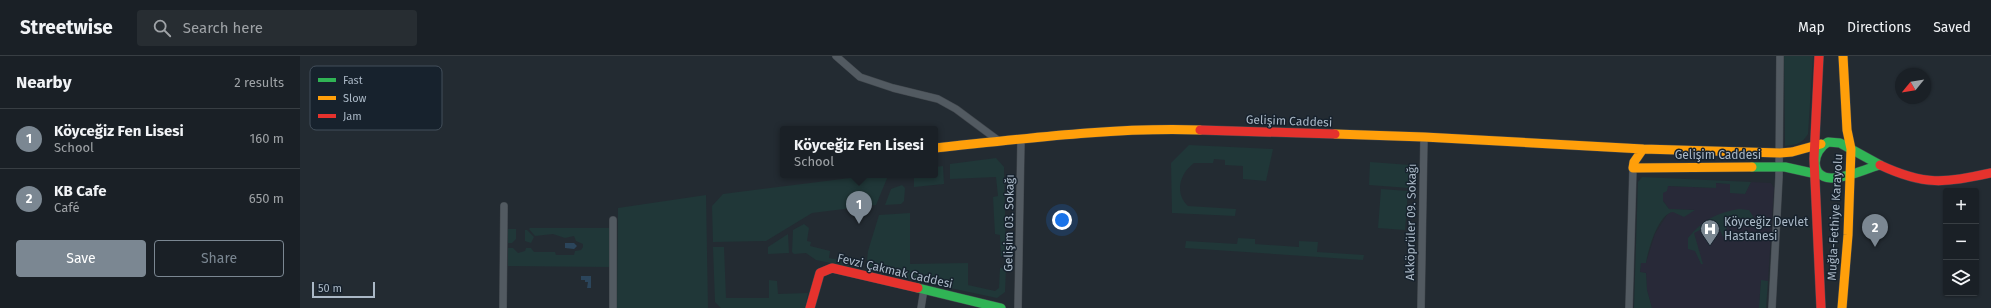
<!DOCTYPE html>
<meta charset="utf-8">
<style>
:root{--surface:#1a2026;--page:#272d32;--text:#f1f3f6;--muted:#9fa3a7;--line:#383e43;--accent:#7b8792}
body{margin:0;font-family:"Fira Sans",sans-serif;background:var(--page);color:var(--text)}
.controls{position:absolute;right:12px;bottom:12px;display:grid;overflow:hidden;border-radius:4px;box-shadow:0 1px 3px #0004}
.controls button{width:36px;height:36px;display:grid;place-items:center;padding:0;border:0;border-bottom:1px solid var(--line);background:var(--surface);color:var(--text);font:20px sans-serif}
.compass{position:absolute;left:1595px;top:12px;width:36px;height:36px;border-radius:50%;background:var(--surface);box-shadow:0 1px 3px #0004;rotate:240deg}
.scale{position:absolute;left:12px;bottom:10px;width:63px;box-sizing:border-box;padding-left:4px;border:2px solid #aab8c6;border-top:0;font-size:11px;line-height:14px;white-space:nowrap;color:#aab8c6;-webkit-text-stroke:3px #17222d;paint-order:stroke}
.you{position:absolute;left:762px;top:164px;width:14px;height:14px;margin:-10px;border:3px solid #fff;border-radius:50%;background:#1a73e8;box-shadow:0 0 0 6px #1a73e833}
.badge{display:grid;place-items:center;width:26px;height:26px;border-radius:50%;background:var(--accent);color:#fff;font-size:13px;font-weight:700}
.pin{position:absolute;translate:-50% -33px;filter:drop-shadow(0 1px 2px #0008)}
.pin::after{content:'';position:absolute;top:21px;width:14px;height:12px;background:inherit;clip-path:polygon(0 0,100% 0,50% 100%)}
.popup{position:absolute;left:480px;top:70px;width:158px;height:52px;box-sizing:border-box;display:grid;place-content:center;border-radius:4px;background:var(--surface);filter:drop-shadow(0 1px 3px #0005);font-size:13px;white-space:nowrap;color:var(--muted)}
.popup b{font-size:15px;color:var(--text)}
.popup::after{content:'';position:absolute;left:50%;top:100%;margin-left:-8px;border:8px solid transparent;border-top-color:var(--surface)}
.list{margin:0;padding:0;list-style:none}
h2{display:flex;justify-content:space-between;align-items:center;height:52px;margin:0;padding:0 16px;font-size:17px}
h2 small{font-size:13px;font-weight:400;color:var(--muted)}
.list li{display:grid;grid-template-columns:26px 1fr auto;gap:12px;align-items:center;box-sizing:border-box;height:60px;padding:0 16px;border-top:1px solid var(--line)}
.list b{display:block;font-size:15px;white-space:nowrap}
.list p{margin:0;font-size:13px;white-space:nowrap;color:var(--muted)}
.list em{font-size:13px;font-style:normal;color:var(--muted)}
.actions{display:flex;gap:8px;padding:12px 16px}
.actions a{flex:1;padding:9px 0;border:1px solid var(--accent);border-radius:4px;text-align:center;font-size:14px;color:var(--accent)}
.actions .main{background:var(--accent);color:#fff}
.icon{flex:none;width:22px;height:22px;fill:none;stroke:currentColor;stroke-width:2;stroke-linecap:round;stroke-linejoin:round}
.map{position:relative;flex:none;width:1691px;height:252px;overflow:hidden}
header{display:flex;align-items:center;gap:24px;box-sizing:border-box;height:56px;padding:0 20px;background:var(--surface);border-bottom:1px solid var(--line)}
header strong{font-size:19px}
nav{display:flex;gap:22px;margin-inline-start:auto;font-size:14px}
.search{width:280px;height:36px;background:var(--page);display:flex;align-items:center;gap:10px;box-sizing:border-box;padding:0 14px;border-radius:4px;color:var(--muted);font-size:15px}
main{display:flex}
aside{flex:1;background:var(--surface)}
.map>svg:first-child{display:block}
.medical{fill:#282938}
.green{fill:#203738}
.water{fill:#2b455b}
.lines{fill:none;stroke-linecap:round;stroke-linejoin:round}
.street-casing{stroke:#41474d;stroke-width:8}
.fast-casing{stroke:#41474d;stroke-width:10}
.slow-casing{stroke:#41474d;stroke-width:10}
.jam-casing{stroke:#41474d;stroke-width:10}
.street{stroke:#525a61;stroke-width:7}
.fast{stroke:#30b455;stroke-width:9}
.slow{stroke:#ff9f0a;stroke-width:9}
.jam{stroke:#e5322d;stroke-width:9}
.labels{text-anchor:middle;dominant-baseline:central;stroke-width:3;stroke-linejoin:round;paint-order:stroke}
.street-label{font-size:12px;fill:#aab8c6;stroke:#17222d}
.poi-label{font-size:12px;fill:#aab8c6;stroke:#17222d;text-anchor:start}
.key{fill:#17222d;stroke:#434f5b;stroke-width:1}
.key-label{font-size:11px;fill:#aab8c6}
</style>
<header>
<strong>Streetwise</strong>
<div class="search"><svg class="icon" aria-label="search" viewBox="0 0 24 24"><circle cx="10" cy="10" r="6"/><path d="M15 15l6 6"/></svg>Search here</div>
<nav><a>Map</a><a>Directions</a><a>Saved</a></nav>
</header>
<main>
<aside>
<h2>Nearby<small>2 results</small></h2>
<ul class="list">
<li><span class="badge">1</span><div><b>Köyceğiz Fen Lisesi</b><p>School</p></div><em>160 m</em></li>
<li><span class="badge">2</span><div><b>KB Cafe</b><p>Café</p></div><em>650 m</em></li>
</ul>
<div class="actions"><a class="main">Save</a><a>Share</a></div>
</aside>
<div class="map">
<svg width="1691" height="252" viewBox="0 0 1691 252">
<rect width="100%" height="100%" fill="#232b32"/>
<!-- medical -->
<path class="medical" d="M 1451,126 L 1471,127 L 1474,132 L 1468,225 L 1461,225 L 1459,252 L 1352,252 L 1347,234 L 1346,217 L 1340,216 L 1341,207 L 1346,207 L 1355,178 L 1367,159 L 1371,156 L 1394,154 L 1369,153 L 1362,143 L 1363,137 L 1368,130 L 1416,132 L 1416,127 L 1430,128 L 1445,138 Z"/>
<!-- green -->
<path class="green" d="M 1484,0 L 1513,0 L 1508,78 C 1502,88 1495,89 1485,90 Z
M 889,89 L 973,93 L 966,125 L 943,123 L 943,110 L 925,109 L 925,104 L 914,103 L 913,107 L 894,107 C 880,117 874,137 888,150 L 936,153 L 935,160 L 872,157 L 871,107 Z
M 696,102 L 704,111 L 706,201 L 701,200 L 700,179 L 695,178 L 693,141 L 698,140 L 696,121 L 650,123 L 650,108 Z
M 1070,106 L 1110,109 L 1109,132 L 1069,129 Z
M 643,110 L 644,128 L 614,131 L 614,119 L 635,119 L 635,111 Z
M 574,119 L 588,120 L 576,149 L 512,157 L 466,185 L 413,186 L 412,150 L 423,138 Z
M 1342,121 L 1451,126 L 1445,138 L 1430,137 L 1430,128 L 1416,127 L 1416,132 L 1368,130 L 1367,135 L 1363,137 L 1363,145 L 1369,153 L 1395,154 L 1384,161 L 1373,156 C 1358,158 1348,194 1346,207 L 1341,207 L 1340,216 L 1346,217 L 1347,234 L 1352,252 L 1334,252 L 1338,126 Z
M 602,129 L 605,132 L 604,145 L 601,148 L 585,149 L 591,133 Z
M 1081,133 L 1108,135 L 1105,174 L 1078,172 Z
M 406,139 L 408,252 L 317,252 L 318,152 Z
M 1439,153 L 1449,154 L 1454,162 L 1427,162 L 1426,179 L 1423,181 L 1420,174 L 1418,175 L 1414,167 L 1394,177 L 1403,208 L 1401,208 L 1395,195 L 1388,193 L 1388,182 C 1401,165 1418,156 1439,153 Z
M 610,157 L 610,208 L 668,207 L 668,229 L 695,235 L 699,232 L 700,212 L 706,212 L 705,236 L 697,242 L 566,214 L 568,195 L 579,159 Z
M 504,168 L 509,172 L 507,185 L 511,186 L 510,190 L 530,195 L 529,202 L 560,208 L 559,213 L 516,204 L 506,197 L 494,198 L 492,196 L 493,174 Z
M 230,172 L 309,172 L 309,211 L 208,210 L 208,192 L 213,192 L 218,197 L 225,195 L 226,192 L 231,192 L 234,196 L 255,196 L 256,199 L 274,199 L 275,195 L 281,194 L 283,191 L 283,188 L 276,185 L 274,180 L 265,182 L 253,178 L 235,180 L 229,173 Z
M 208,173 L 216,173 L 216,183 L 212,187 L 208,187 Z
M 225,174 L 227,174 L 234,181 L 231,187 L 225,185 Z
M 488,178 L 489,197 L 468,198 L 468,191 Z
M 938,182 L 955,183 L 955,188 L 999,191 L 999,185 L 1018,186 L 1017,196 L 1064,199 L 1063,204 L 885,192 L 886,185 L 937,188 Z
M 413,191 L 424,191 L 426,242 L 469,242 L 469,224 L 477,225 L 478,238 L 508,237 L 505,252 L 421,252 L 415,246 Z
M 1461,224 L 1468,225 L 1466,252 L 1459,252 Z"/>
<!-- water -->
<path class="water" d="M 265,187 L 274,187 L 277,190 L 274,193 L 265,192 Z
M 281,220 L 291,220 L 291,232 L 287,232 L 288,226 L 285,226 L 285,224 L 281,224 Z"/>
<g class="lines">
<!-- street casing -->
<g class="street-casing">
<path id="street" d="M 536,0 L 560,21 L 593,32 L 638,43 L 656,53 L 699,85
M 313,164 L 313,252
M 203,252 L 204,150
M 621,252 L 624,233
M 718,252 L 721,83
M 1121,252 L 1124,81
M 1329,252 L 1333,112
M 1472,252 L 1479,121 L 1480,0"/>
</g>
<!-- fast casing -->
<g class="fast-casing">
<path id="fast" d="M 1528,86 L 1540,87 L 1580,109 C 1565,113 1547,122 1531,122 C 1509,121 1512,95 1528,86 Z
M 1452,111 L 1485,111 L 1521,119
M 618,232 L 701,252"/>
</g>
<!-- slow casing -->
<g class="slow-casing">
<path id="slow" d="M 1035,78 L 1124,81 L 1343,93
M 635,92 C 722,83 813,71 900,74
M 1452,111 L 1333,112 L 1334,106 L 1343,93 L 1480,97 L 1492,96 L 1521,88
M 1542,252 L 1548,179 L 1551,93 L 1547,74 L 1543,0"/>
</g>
<!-- jam casing -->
<g class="jam-casing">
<path id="jam" d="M 1519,0 L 1514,103 L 1521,252
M 900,74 L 1035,78
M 1580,109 C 1625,130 1644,127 1691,117
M 510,252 L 520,217 L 532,212 L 618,232"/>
</g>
<!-- street -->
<use href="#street" class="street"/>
<!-- fast -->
<use href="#fast" class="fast"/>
<!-- slow -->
<use href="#slow" class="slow"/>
<!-- jam -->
<use href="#jam" class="jam"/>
</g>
<!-- icons -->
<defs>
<g id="hospital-pin" transform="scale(1)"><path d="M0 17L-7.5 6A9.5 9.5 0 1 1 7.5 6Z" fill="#7b8792" stroke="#17222d"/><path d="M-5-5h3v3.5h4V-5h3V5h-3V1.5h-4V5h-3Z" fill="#fff"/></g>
</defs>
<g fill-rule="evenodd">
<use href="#hospital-pin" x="1410" y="173"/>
</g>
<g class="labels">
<!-- street labels -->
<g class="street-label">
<text transform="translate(989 65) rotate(2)">Gelişim Caddesi</text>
<text x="1418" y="99">Gelişim Caddesi</text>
<text transform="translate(1535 161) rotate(-87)">Muğla-Fethiye Karayolu</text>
<text transform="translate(1111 166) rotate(-89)">Akköprüler 09. Sokağı</text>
<text transform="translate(709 167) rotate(-89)">Gelişim 03. Sokağı</text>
<text transform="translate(595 215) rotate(13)">Fevzi Çakmak Caddesi</text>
</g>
<!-- poi labels -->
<g class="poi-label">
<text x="1424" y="166">Köyceğiz Devlet<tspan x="1424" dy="14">Hastanesi</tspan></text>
</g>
</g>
<!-- legend -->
<rect x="10" y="10" width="132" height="64" rx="6" class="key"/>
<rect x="18" y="22" width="18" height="4" fill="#30b455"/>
<rect x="18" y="40" width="18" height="4" fill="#ff9f0a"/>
<rect x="18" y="58" width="18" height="4" fill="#e5322d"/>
<g class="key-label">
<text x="43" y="28">Fast</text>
<text x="43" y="46">Slow</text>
<text x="43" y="64">Jam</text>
</g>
</svg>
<div class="controls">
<button>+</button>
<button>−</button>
<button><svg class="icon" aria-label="layers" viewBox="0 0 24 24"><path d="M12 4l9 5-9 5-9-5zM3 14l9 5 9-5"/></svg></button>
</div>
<svg class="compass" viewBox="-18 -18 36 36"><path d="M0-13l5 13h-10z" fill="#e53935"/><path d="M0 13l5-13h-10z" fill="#9fa3a7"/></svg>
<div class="scale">50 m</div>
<div class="you"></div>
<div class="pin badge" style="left:559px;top:168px">1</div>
<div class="popup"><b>Köyceğiz Fen Lisesi</b>School</div>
<div class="pin badge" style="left:1575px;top:191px">2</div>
</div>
</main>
